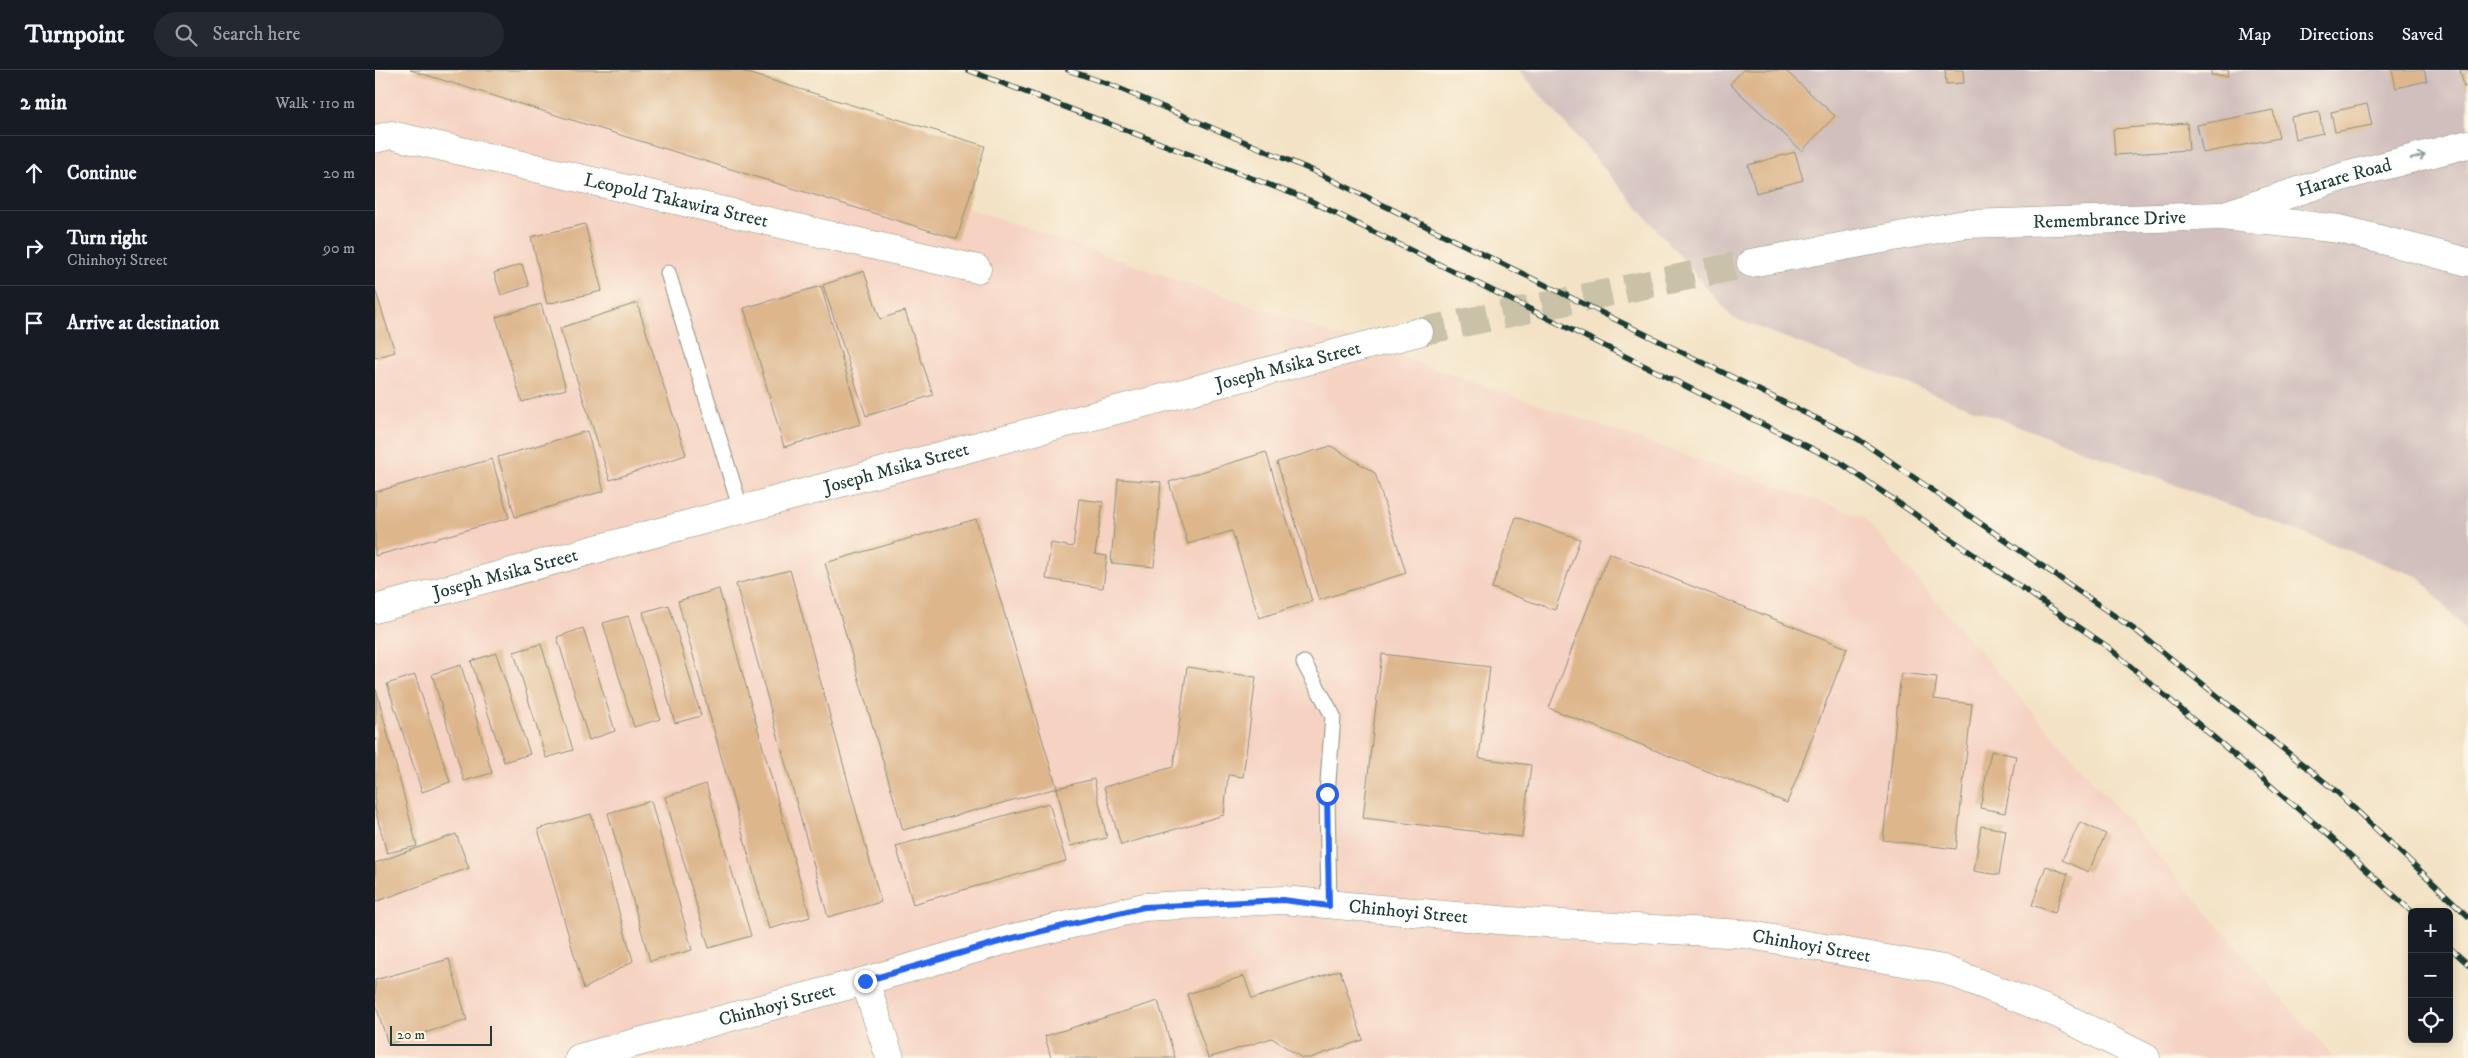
<!DOCTYPE html>
<meta charset="utf-8">
<style>
:root{--surface:#171b24;--page:#242831;--text:#f1f3f6;--muted:#9ea1a6;--line:#363941}
body{margin:0;font-family:"IM FELL DW Pica",serif;background:var(--page);color:var(--text)}
.controls{position:absolute;right:15px;bottom:15px;display:grid;overflow:hidden;border-radius:8px;box-shadow:0 2px 8px #0003}
.controls button{width:45px;height:45px;display:grid;place-items:center;padding:0;border:0;border-bottom:1px solid var(--line);background:var(--surface);color:var(--text);font:25px sans-serif}
.scale{position:absolute;left:15px;bottom:12px;width:102px;box-sizing:border-box;padding-left:5px;border:2px solid #1f3d34;border-top:0;font-size:14px;line-height:18px;white-space:nowrap;color:#1f3d34;-webkit-text-stroke:4px #fcf5e5;paint-order:stroke}
.stop{position:absolute;width:15px;height:15px;margin:-11px;border:4px solid #2563eb;border-radius:50%;background:#fff}
.stop.end{background:#2563eb;border-color:#fff;box-shadow:0 1px 5px #0008}
.list{margin:0;padding:0;list-style:none}
h2{display:flex;justify-content:space-between;align-items:center;height:65px;margin:0;padding:0 20px;font-size:21px}
h2 small{font-size:16px;font-weight:400;color:var(--muted)}
.list li{display:grid;grid-template-columns:32px 1fr auto;gap:15px;align-items:center;box-sizing:border-box;height:75px;padding:0 20px;border-top:1px solid var(--line)}
.list b{display:block;font-size:19px;white-space:nowrap}
.list p{margin:0;font-size:16px;white-space:nowrap;color:var(--muted)}
.list em{font-size:16px;font-style:normal;color:var(--muted)}
.icon{flex:none;width:28px;height:28px;fill:none;stroke:currentColor;stroke-width:2;stroke-linecap:round;stroke-linejoin:round}
.map{position:relative;flex:none;width:2093px;height:988px;overflow:hidden}
header{display:flex;align-items:center;gap:30px;box-sizing:border-box;height:70px;padding:0 25px;background:var(--surface);border-bottom:1px solid var(--line)}
header strong{font-size:24px}
nav{display:flex;gap:28px;margin-inline-start:auto;font-size:18px}
.search{width:350px;height:45px;background:var(--page);display:flex;align-items:center;gap:12px;box-sizing:border-box;padding:0 18px;border-radius:28px;color:var(--muted);font-size:19px}
main{display:flex}
aside{flex:1;background:var(--surface)}
.map>svg:first-child{display:block}
.built{fill:#f5d2c2}
.industrial{fill:#d1bfbd}
.building{fill:#ddb68c}
.lines{fill:none;stroke-linecap:round;stroke-linejoin:round}
.tertiary-tunnel{stroke:#c9c1a8;stroke-width:28;stroke-dasharray:28 14;stroke-linecap:butt}
.service-casing{stroke:#89907c;stroke-width:17}
.minor-casing{stroke:#89907c;stroke-width:29}
.tertiary-casing{stroke:#89907c;stroke-width:29}
.service{stroke:#fff;stroke-width:15}
.minor{stroke:#fff;stroke-width:28}
.tertiary{stroke:#fff;stroke-width:28}
.rail-casing{stroke:#1f3d34;stroke-width:5.5}
.rail{stroke:#fcf5e5;stroke-width:4;stroke-dasharray:11;stroke-linecap:butt}
.oneway{stroke:#8f9e9a}
.route{stroke:#2563eb;stroke-width:6}
.labels{text-anchor:middle;dominant-baseline:central;stroke-width:4;stroke-linejoin:round;paint-order:stroke}
.street-label{font-size:19px;fill:#1f3d34;stroke:#fcf5e5}
</style>
<header>
<strong>Turnpoint</strong>
<div class="search"><svg class="icon" aria-label="search" viewBox="0 0 24 24"><circle cx="10" cy="10" r="6"/><path d="M15 15l6 6"/></svg>Search here</div>
<nav><a>Map</a><a>Directions</a><a>Saved</a></nav>
</header>
<main>
<aside>
<h2>2 min<small>Walk · 110 m</small></h2>
<ul class="list">
<li><svg class="icon" aria-label="ahead" viewBox="0 0 24 24"><path d="M12 20V5M6 11l6-6 6 6"/></svg><div><b>Continue</b></div><em>20 m</em></li>
<li><svg class="icon" aria-label="right" viewBox="0 0 24 24"><path d="M7 20v-9h11M14 6l5 5-5 5"/></svg><div><b>Turn right</b><p>Chinhoyi Street</p></div><em>90 m</em></li>
<li><svg class="icon" aria-label="arrive" viewBox="0 0 24 24"><path d="M6 21V4h12l-3 4 3 4H6"/></svg><div><b>Arrive at destination</b></div></li>
</ul>
</aside>
<div class="map">
<svg width="2093" height="988" viewBox="0 0 2093 988">
<rect width="100%" height="100%" fill="#fcf5e5"/>
<filter id="ink" filterUnits="userSpaceOnUse"><feTurbulence type="fractalNoise" baseFrequency=".02" numOctaves="2"/><feDisplacementMap in="SourceGraphic" scale="10" xChannelSelector="R" yChannelSelector="G"/><feConvolveMatrix kernelMatrix="1 2 1 2 8 2 1 2 1" color-interpolation-filters="sRGB"/></filter>
<filter id="wash" filterUnits="userSpaceOnUse"><feTurbulence type="fractalNoise" baseFrequency=".0096" numOctaves="4" result="noise"/><feDisplacementMap in="SourceGraphic" scale="20" xChannelSelector="R" yChannelSelector="G"/><feGaussianBlur stdDeviation="1.12" result="paint"/><feColorMatrix in="noise" values="0 0 0 0 0 0 0 0 0 0 0 0 0 0 0 0 0 1.4 0 .05"/><feComposite in="paint" operator="in"/></filter>
<g filter="url(#wash)">
<rect width="100%" height="100%" fill="#f3e2c5"/>
<!-- built -->
<path class="built" d="M 0,0 L 192,0 L 1487,446 L 1959,988 L 0,988 Z"/>
<!-- industrial -->
<path class="industrial" d="M 1144,0 L 2093,0 L 2093,563 L 2044,507 L 1358,248 Z"/>
<g id="blocks">
<!-- building -->
<path class="building" d="M 35,0 L 363,0 L 610,76 L 582,169 Z
M 1368,0 L 1410,0 L 1460,46 L 1427,81 L 1355,14 Z
M 1570,0 L 1588,0 L 1589,13 L 1571,14 Z
M 1836,0 L 1854,0 L 1853,6 L 1836,5 Z
M 2017,0 L 2049,0 L 2052,11 L 2021,18 Z
M 2085,0 L 2093,0 L 2093,16 L 2089,17 Z
M 1992,34 L 1997,55 L 1960,62 L 1956,42 Z
M 1898,40 L 1904,68 L 1828,83 L 1822,55 Z
M 1944,42 L 1948,63 L 1920,69 L 1916,47 Z
M 1812,53 L 1814,80 L 1740,85 L 1738,59 Z
M 1420,82 L 1428,110 L 1381,123 L 1373,95 Z
M 210,154 L 227,221 L 172,234 L 156,167 Z
M 147,194 L 154,216 L 126,225 L 119,203 Z
M 489,201 L 505,249 L 530,241 L 558,325 L 491,346 L 448,215 Z
M 446,216 L 486,354 L 409,377 L 369,238 Z
M 0,219 L 20,282 L 0,288 Z
M 262,233 L 311,385 L 235,410 L 185,258 Z
M 166,234 L 191,319 L 147,332 L 121,247 Z
M 212,361 L 229,421 L 140,447 L 123,387 Z
M 956,376 L 1000,403 L 1031,503 L 944,530 L 902,392 Z
M 891,382 L 937,531 L 884,548 L 857,461 L 813,474 L 794,412 Z
M 117,389 L 134,448 L 0,486 L 0,422 Z
M 743,409 L 786,412 L 779,497 L 736,493 Z
M 704,429 L 728,432 L 720,484 L 732,486 L 728,518 L 671,509 L 676,473 L 698,477 Z
M 1141,447 L 1205,469 L 1180,540 L 1117,518 Z
M 601,449 L 682,718 L 528,760 L 450,493 Z
M 1234,483 L 1472,578 L 1412,733 L 1174,638 Z
M 415,500 L 506,832 L 453,847 L 361,514 Z
M 344,519 L 435,847 L 394,859 L 303,531 Z
M 294,535 L 326,646 L 300,653 L 268,542 Z
M 253,546 L 285,649 L 259,657 L 228,553 Z
M 208,558 L 240,661 L 214,670 L 182,567 Z
M 166,574 L 198,680 L 171,688 L 139,582 Z
M 121,583 L 155,684 L 129,692 L 96,591 Z
M 1007,584 L 1115,597 L 1104,688 L 1156,695 L 1147,767 L 988,748 Z
M 86,595 L 117,703 L 89,711 L 57,604 Z
M 812,597 L 881,607 L 868,707 L 853,705 L 849,745 L 746,775 L 729,717 L 798,697 Z
M 1526,603 L 1562,607 L 1559,629 L 1597,634 L 1581,779 L 1508,770 Z
M 40,605 L 75,712 L 47,722 L 12,614 Z
M 1,619 L 42,776 L 12,783 L 0,739 Z
M 1616,681 L 1641,686 L 1630,743 L 1605,738 Z
M 719,709 L 732,768 L 695,776 L 682,718 Z
M 331,714 L 376,866 L 334,878 L 290,727 Z
M 276,731 L 317,880 L 275,891 L 233,743 Z
M 674,733 L 691,791 L 538,834 L 521,776 Z
M 216,744 L 258,891 L 209,919 L 163,759 Z
M 1705,752 L 1731,764 L 1713,802 L 1687,790 Z
M 1606,756 L 1631,760 L 1624,805 L 1599,801 Z
M 81,764 L 94,798 L 0,832 L 0,793 Z
M 1671,796 L 1693,804 L 1680,843 L 1657,835 Z
M 74,889 L 92,950 L 13,974 L 0,932 L 0,910 Z
M 965,900 L 988,970 L 935,988 L 927,988 L 897,968 L 833,988 L 812,924 L 869,906 L 877,929 Z
M 783,931 L 800,988 L 676,988 L 670,966 Z"/>
</g>
</g>
<g filter="url(#ink)">
<use href="#blocks" fill-opacity="0" stroke="#89907c" stroke-width="1"/>
<g class="lines">
<!-- tertiary-tunnel -->
<path class="tertiary-tunnel" d="M 1044,262 L 1376,193"/>
<!-- service casing -->
<g class="service-casing">
<path id="service" d="M 293,203 L 366,440
M 929,593 L 958,646 L 952,725 L 954,836"/>
</g>
<!-- minor casing -->
<g class="minor-casing">
<g id="minor">
<path id="s1" d="M 0,69 L 16,65 L 602,199"/>
<path id="s2" d="M 1846,146 L 1970,106 L 2093,74"/>
<path d="M 490,911 L 515,988"/>
</g>
</g>
<!-- tertiary casing -->
<g class="tertiary-casing">
<g id="tertiary">
<path id="s3" d="M 1376,193 L 1590,154 L 1846,146 L 1965,159 L 2093,192"/>
<path id="s4" d="M 0,539 L 602,376 L 1044,262"/>
<path id="s5" d="M 204,988 L 490,911 L 634,869 L 769,837 L 908,830 L 1135,851 L 1370,864 L 1568,899 L 1683,944 L 1771,988"/>
</g>
</g>
<!-- service -->
<use href="#service" class="service"/>
<!-- minor -->
<use href="#minor" class="minor"/>
<!-- tertiary -->
<use href="#tertiary" class="tertiary"/>
<!-- rail casing -->
<g class="rail-casing">
<path id="rail" d="M 593,0 L 934,130 L 1464,392 L 1733,577 L 1951,763 L 2037,842
M 693,0 L 736,15 L 941,102 L 1483,369 L 1763,562 L 1962,722 L 2093,846
M 2074,877 L 2093,894"/>
</g>
<!-- rail -->
<use href="#rail" class="rail"/>
</g>
<!-- one-way arrows -->
<defs><path id="oneway-shaft" d="M-6 0H5M1.5-3L5.5 0L1.5 3" fill="none" stroke-width="1.6" stroke-linecap="round" stroke-linejoin="round" transform="scale(1.25)"/></defs>
<use class="oneway" href="#oneway-shaft" transform="translate(2043 87) rotate(-15)"/>
</g>
<g class="lines" filter="url(#ink)">
<!-- route -->
<path class="route" d="M 490,911 L 634,869 L 769,837 L 908,830 L 954,836 L 952,724"/>
</g>
<g class="labels">
<!-- street labels -->
<g class="street-label">
<text stroke="none"><textPath href="#s2" startOffset="129">Harare Road</textPath></text>
<text stroke="none"><textPath href="#s1" startOffset="309">Leopold Takawira Street</textPath></text>
<text stroke="none"><textPath href="#s3" startOffset="362">Remembrance Drive</textPath></text>
<text stroke="none"><textPath href="#s4" startOffset="945">Joseph Msika Street</textPath></text>
<text stroke="none"><textPath href="#s4" startOffset="540">Joseph Msika Street</textPath></text>
<text stroke="none"><textPath href="#s4" startOffset="135">Joseph Msika Street</textPath></text>
<text stroke="none"><textPath href="#s5" startOffset="850">Chinhoyi Street</textPath></text>
<text stroke="none"><textPath href="#s5" startOffset="1255">Chinhoyi Street</textPath></text>
<text stroke="none"><textPath href="#s5" startOffset="205">Chinhoyi Street</textPath></text>
</g>
</g>
</svg>
<div class="controls">
<button>+</button>
<button>−</button>
<button><svg class="icon" aria-label="locate" viewBox="0 0 24 24"><circle cx="12" cy="12" r="6"/><path d="M12 2v4M12 18v4M2 12h4M18 12h4"/></svg></button>
</div>
<div class="scale">20 m</div>
<div class="stop" style="left:952px;top:724px"></div>
<div class="stop end" style="left:490px;top:911px"></div>
</div>
</main>
